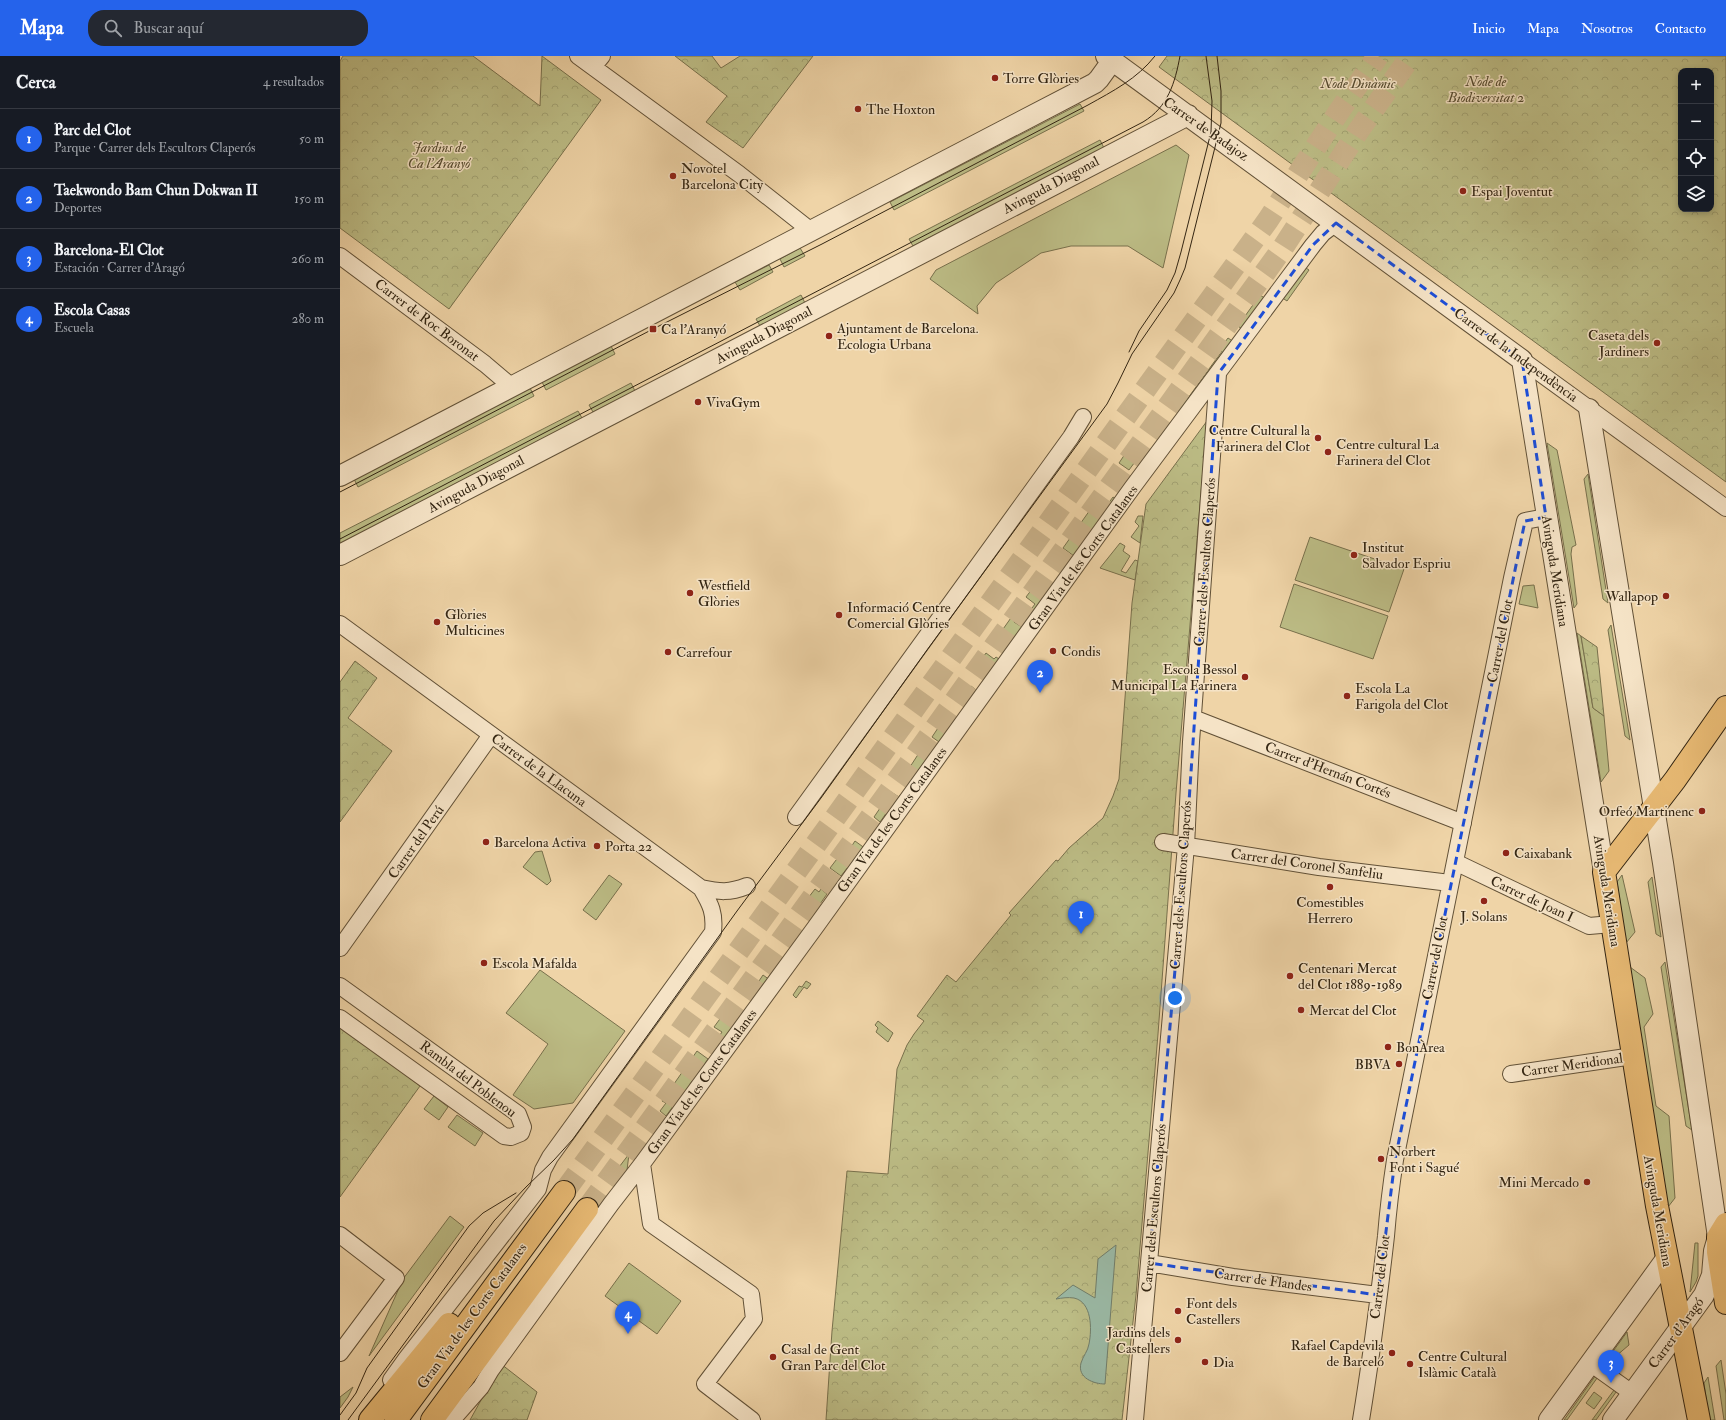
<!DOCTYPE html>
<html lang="es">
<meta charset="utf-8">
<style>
:root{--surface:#171b24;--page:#242831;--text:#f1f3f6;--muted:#9ea1a6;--line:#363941;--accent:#2563eb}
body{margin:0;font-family:"IM FELL Double Pica",serif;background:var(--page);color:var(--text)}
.controls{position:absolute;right:12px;top:12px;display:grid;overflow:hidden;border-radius:8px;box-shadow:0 2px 6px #0003}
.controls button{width:36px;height:36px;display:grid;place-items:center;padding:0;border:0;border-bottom:1px solid var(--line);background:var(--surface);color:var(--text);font:20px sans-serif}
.you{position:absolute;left:835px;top:942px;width:14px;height:14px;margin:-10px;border:3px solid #fff;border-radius:50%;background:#1a73e8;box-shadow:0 0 0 6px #1a73e833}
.badge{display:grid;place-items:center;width:26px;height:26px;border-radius:50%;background:var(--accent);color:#fff;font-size:13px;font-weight:700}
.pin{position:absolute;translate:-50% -33px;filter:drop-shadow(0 1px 2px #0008)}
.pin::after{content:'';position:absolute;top:21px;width:14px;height:12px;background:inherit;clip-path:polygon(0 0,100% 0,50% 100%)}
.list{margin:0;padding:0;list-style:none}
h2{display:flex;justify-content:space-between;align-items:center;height:52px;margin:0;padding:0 16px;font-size:17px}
h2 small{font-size:13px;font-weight:400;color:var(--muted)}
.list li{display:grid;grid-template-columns:26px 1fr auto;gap:12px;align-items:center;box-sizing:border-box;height:60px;padding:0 16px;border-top:1px solid var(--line)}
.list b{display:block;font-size:15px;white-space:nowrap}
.list p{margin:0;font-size:13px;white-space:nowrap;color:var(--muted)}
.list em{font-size:13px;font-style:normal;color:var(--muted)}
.icon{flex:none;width:22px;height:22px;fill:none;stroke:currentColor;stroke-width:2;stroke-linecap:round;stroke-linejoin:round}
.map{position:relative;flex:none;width:1386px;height:1364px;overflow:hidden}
header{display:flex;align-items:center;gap:24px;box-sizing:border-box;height:56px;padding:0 20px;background:var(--accent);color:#fff}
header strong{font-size:19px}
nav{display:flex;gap:22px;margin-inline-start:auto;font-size:14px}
.search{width:280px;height:36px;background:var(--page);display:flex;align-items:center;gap:10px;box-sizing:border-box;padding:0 14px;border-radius:16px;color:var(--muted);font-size:15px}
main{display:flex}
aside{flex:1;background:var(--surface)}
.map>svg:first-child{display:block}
.green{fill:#bcbc85;stroke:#78704c}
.park{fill:url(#park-crowns);stroke:#78704c;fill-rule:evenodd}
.water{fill:#9ab8a4;stroke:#717d6a}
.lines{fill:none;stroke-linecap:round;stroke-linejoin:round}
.primary-tunnel{stroke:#c9b189;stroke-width:22;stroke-dasharray:22 11;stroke-linecap:butt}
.minor-casing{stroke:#625137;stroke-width:18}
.tertiary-casing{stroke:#625137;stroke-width:22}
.primary-casing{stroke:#332512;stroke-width:24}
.minor{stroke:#f5e3c6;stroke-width:16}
.tertiary{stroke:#f5e3c6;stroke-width:20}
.primary{stroke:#e8ba74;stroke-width:22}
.tram{stroke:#332512;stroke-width:1}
.marked{fill:none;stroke:#1d4ed8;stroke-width:3;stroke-dasharray:8 5;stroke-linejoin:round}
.poi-dot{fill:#8f2418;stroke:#f5e3c6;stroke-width:1.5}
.labels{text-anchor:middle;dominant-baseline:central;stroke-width:3;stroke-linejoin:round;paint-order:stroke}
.poi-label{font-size:14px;fill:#332512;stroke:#f5e3c6;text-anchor:start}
.park-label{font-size:14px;font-style:italic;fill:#554b2f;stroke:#f5e3c6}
.street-label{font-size:14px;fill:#332512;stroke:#f5e3c6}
</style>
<header>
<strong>Mapa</strong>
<div class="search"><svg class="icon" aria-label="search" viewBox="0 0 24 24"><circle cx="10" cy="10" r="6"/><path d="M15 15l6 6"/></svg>Buscar aquí</div>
<nav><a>Inicio</a><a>Mapa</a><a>Nosotros</a><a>Contacto</a></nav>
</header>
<main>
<aside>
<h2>Cerca<small>4 resultados</small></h2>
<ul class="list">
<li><span class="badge">1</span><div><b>Parc del Clot</b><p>Parque · Carrer dels Escultors Claperós</p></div><em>50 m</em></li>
<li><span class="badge">2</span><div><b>Taekwondo Bam Chun Dokwan II</b><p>Deportes</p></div><em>150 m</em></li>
<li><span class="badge">3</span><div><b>Barcelona-El Clot</b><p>Estación · Carrer d'Aragó</p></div><em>260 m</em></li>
<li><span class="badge">4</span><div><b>Escola Casas</b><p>Escuela</p></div><em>280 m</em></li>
</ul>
</aside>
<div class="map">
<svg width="1386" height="1364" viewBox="0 0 1386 1364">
<defs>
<pattern id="park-crowns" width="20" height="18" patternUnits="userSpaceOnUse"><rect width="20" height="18" fill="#bcbc85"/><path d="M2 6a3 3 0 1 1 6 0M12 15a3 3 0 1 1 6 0" fill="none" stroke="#a2a172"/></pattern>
</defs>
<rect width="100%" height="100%" fill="#efd4a7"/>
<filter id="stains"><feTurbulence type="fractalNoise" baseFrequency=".005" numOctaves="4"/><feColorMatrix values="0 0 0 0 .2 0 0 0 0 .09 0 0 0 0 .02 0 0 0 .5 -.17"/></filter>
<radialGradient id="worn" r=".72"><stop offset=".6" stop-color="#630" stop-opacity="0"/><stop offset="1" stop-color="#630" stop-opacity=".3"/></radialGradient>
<!-- green -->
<path class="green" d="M 740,48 L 744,55 L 554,154 L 550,146 Z
M 760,84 L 764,92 L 573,190 L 569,183 Z
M 836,89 L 849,99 L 823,212 L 788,190 L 731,190 L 701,197 L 656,227 L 637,250 L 638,258 L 590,223 L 596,214 Z
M 460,192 L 465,200 L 444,211 L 440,203 Z
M 429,209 L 433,216 L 400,234 L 395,226 Z
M 963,210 L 969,214 L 947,245 L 941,241 Z
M 461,239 L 465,247 L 420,270 L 416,263 Z
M 920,239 L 926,243 L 903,274 L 898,270 Z
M 888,282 L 894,286 L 843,357 L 837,353 L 840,348 L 836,346 L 841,338 L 848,342 L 882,295 L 876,290 L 881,283 L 885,286 Z
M 271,290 L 275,298 L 206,334 L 202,326 Z
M 291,327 L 295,335 L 253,356 L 249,349 Z
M 190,332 L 194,340 L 18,431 L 14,423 Z
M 238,355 L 242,362 L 0,488 L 0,477 Z
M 1207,387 L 1217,394 L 1236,489 L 1232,491 L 1231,498 L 1237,548 L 1234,552 Z
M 789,392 L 800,399 L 789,414 L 779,407 Z
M 1248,418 L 1268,547 L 1263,543 L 1244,423 Z
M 773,441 L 779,445 L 734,500 L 723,492 L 750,454 L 759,460 Z
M 798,460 L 803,460 L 800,487 L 791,481 L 799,470 L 795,466 Z
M 970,481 L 1064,513 L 1049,556 L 955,524 Z
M 780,487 L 785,490 L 783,495 L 790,500 L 781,515 L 786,517 L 795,504 L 798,505 L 795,524 L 760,512 Z
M 702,520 L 714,528 L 692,564 L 686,560 L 695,548 L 686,541 Z
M 954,528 L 1048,560 L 1033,603 L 940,571 Z
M 1194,529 L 1198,552 L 1179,548 L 1183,530 Z
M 673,559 L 677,561 L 674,566 L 682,571 L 668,592 L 656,583 Z
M 1271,569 L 1290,684 L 1285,680 L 1268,574 Z
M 1237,577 L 1241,580 L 1253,652 L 1264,660 L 1269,715 L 1261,726 Z
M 646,597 L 654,603 L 656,601 L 662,605 L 655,613 L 652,611 L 646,619 L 636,611 Z
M 631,630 L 636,634 L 633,639 L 636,641 L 628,646 L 616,638 L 622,631 L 627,635 Z
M 604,655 L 615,663 L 606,675 L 610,678 L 602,688 L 592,681 L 598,672 L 594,669 Z
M 579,697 L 587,702 L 585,706 L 588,708 L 583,715 L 580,712 L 575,719 L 568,714 Z
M 551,736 L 559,741 L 560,739 L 564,742 L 556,752 L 552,749 L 540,766 L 534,761 Z
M 515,785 L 526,793 L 521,800 L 518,798 L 501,820 L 490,812 L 503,795 L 507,797 Z
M 202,795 L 211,825 L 207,829 L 183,811 L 195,796 Z
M 269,819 L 282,828 L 256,864 L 243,854 Z
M 1282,819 L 1295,876 L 1286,887 L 1277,826 Z
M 1312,821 L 1321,881 L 1316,878 L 1308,826 Z
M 475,833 L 479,836 L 481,833 L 487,838 L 480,848 L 483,851 L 473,865 L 467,861 L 473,852 L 465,846 Z
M 449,869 L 459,876 L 453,885 L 443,878 Z
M 1325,906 L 1352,1074 L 1346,1070 L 1321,911 Z
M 1290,911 L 1305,922 L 1313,958 L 1304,971 L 1316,1050 L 1329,1060 L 1335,1142 L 1328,1151 Z
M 200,914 L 285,975 L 233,1047 L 194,1053 L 173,1039 L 208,988 L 166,957 Z
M 423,919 L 430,924 L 416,944 L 405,936 L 414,925 L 417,928 Z
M 466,925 L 471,928 L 467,933 L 464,931 L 456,942 L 453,939 L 459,930 L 462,931 Z
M 385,956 L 393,961 L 396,956 L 403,961 L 383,989 L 376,985 L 382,976 L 374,971 Z
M 538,965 L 553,977 L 548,986 L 536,976 L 538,972 L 535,969 Z
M 357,995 L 368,1003 L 350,1028 L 353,1030 L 343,1044 L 339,1042 L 326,1060 L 320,1055 L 326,1047 L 322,1045 Z
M 94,1040 L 108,1051 L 99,1064 L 84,1053 Z
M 117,1059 L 143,1077 L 135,1090 L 108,1071 Z
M 289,1098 L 287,1114 L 280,1124 L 273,1119 Z
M 110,1160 L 124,1171 L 29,1300 L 63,1223 Z
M 1355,1187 L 1358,1187 L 1358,1220 L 1356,1226 L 1350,1236 Z
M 289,1207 L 341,1245 L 317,1278 L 265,1240 Z
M 1287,1276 L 1289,1289 L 1269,1306 L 1266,1305 Z
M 1381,1304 L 1386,1338 L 1386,1364 L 1384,1364 L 1376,1310 Z
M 1258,1316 L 1260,1318 L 1227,1364 L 1224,1364 Z
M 1368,1321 L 1375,1364 L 1369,1364 L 1364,1327 Z
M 1277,1330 L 1279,1332 L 1256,1364 L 1252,1364 Z
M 13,1331 L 8,1341 L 0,1352 L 0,1341 Z
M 1254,1336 L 1262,1342 L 1254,1353 L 1246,1347 Z"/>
<!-- park -->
<path class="park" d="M 3,0 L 133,0 L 200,50 L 202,0 L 261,44 L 109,253 L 0,172 L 0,5 Z
M 335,0 L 372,0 L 381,12 L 400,0 L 473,0 L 403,92 L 366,66 L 387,40 Z
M 827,0 L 1386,0 L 1386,426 L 819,11 ZM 1341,15 L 1371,15 L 1371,153 L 1341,153 Z
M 867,365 L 836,737 L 818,978 L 796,1239 L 782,1364 L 486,1364 L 492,1275 L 507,1115 L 548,1118 L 557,1013 L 567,989 L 574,978 L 584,965 L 577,960 L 607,919 L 616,926 L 671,859 L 669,857 L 716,804 L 718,805 L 729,792 L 763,762 L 773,740 L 779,723 L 792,547 L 806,448 Z
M 1241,580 L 1257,591 L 1264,660 L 1253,652 Z
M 15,605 L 37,622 L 8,662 L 52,695 L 0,766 L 0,626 Z
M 0,969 L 80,1030 L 0,1141 Z
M 161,1308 L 197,1336 L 187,1364 L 130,1364 Z"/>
<!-- water -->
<path class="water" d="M 776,1189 L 765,1328 C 754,1328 737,1322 741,1307 C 743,1300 748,1295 749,1288 C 752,1273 752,1246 734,1242 C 728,1241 722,1242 716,1243 L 733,1229 L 755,1242 L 758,1203 Z"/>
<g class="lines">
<!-- primary-tunnel -->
<path class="primary-tunnel" d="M 224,1136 L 928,164 L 1000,54 L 1038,0
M 247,1153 L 942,193 L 1019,74 L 1071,0"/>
<!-- minor casing -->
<g class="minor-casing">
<path id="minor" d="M 238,0 L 399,118 L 470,174
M 253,11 L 262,0
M 0,200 L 145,308 L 172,331
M 1182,304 L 1386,452
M 0,568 L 361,832 C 371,849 375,857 373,876 L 210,1101 L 203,1114 L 198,1133 L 66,1303 L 51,1324
M 853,662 L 1123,767
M 456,761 L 731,381 L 743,361
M 823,786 L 979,811 L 1110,827
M 1115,806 L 1249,870 L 1272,868
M 361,832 C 380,836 389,837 407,830
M 0,892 L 151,679
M 0,930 L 178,1058 L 183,1071 L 181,1077 L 171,1081 L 164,1080 L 0,962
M 1171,1018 L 1293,1000
M 302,1108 L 311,1168 L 411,1238 L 414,1263 L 365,1328 L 412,1364
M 0,1179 L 56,1222 L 0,1297
M 809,1207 L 893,1221 L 1038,1239
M 1250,1307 L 1292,1337
M 112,1364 L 141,1331 L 151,1314 L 271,1148 L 302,1108 L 474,873 L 792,432 L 973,189 L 983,177 L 996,167
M 795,1364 L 846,790 L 851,686 L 878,318
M 1021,1364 C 1031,1303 1039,1241 1046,1180 C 1048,1155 1051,1130 1055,1104 L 1172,522 L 1185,465 L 1206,461"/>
</g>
<!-- tertiary casing -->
<g class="tertiary-casing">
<path id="tertiary" d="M 766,0 L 1182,304 L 1264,816
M 1249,353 L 1323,807 L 1378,1181 L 1374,1195 L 1372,1219 L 1364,1239 L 1273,1364
M 0,420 L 755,27 L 759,23 L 772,5
M 0,499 L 848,59
M 1209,1364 L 1326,1203"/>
</g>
<!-- primary casing -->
<g class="primary-casing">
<path id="primary" d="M 1386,1168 L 1378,1181 L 1378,1196 L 1386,1247
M 30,1364 L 109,1268
M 56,1364 L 224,1136
M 92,1364 L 247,1153
M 1359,1364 L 1317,1150 L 1264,816 L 1335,724 L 1386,651"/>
</g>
<!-- minor -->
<use href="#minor" class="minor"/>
<!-- tertiary -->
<use href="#tertiary" class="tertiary"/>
<!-- primary -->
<use href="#primary" class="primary"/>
<!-- tram -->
<path class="tram" d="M 789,296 L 799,275 L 827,234 L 835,217 L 841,196 L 871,76 L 872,45 L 866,0
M 0,436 L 313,273 L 482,188 L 748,49 C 773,35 797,23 815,0
M 0,483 L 803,66 C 828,51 835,27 840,0
M 0,1359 L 16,1337 L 27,1312 L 129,1170 L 143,1157 L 176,1137
M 8,1364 L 154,1165 L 186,1131 L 214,1104 L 233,1083 L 397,855 L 481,742 L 587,594 L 767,348 L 778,327 L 792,298 L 834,237 L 840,224 L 845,212 L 881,67 L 881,35 L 877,0"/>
</g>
<!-- marked area -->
<path class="marked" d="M 996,167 L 1182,304 L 1206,461 L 1185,465 L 1055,1104 L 1038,1239 L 809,1207 L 846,790 L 878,318 L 973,189 Z"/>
<!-- markers -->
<g class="poi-dot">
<circle cx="655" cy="22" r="4"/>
<circle cx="518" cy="53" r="4"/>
<circle cx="333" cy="120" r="4"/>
<circle cx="1123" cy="135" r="4"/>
<rect x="309" y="269" width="8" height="8" rx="2"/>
<circle cx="489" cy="280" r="4"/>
<circle cx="1317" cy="287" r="4"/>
<circle cx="358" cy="346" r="4"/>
<circle cx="978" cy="382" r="4"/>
<circle cx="988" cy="396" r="4"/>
<circle cx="1014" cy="499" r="4"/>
<circle cx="350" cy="537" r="4"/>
<circle cx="1326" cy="540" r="4"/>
<circle cx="499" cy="559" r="4"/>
<circle cx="97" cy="566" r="4"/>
<circle cx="713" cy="595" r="4"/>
<circle cx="328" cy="596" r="4"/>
<circle cx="905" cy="621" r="4"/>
<circle cx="1007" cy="640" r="4"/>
<circle cx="1362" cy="755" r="4"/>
<circle cx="146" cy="786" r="4"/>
<circle cx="257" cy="790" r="4"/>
<circle cx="1166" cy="797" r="4"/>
<circle cx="990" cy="831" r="4"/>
<circle cx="1144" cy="845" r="4"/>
<circle cx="144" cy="907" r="4"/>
<circle cx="950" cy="920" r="4"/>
<circle cx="961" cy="954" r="4"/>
<circle cx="1048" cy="991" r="4"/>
<circle cx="1059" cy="1008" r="4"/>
<circle cx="1041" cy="1103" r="4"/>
<circle cx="1247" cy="1126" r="4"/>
<circle cx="838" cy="1255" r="4"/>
<circle cx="838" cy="1284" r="4"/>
<circle cx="1052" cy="1297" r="4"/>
<circle cx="433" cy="1301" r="4"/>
<circle cx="865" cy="1306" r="4"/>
<circle cx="1070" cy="1308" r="4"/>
</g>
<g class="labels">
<!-- poi labels -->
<g class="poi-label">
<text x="663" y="22">Torre Glòries</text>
<text x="526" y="53">The Hoxton</text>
<text x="341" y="112">Novotel<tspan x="341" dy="16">Barcelona City</tspan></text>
<text x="1131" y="135">Espai Joventut</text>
<text x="497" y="272">Ajuntament de Barcelona.<tspan x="497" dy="16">Ecologia Urbana</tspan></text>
<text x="321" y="273">Ca l'Aranyó</text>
<text x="1309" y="279" text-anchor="end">Caseta dels<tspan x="1309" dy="16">Jardiners</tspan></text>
<text x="366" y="346">VivaGym</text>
<text x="970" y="374" text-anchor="end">Centre Cultural la<tspan x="970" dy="16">Farinera del Clot</tspan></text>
<text x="996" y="388">Centre cultural La<tspan x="996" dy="16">Farinera del Clot</tspan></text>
<text x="1022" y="491">Institut<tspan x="1022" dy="16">Salvador Espriu</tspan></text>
<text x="358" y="529">Westfield<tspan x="358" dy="16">Glòries</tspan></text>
<text x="1318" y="540" text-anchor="end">Wallapop</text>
<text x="507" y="551">Informació Centre<tspan x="507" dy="16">Comercial Glòries</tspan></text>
<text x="105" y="558">Glòries<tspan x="105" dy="16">Multicines</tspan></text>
<text x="721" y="595">Condis</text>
<text x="336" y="596">Carrefour</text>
<text x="897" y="613" text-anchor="end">Escola Bessol<tspan x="897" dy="16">Municipal La Farinera</tspan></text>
<text x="1015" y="632">Escola La<tspan x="1015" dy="16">Farigola del Clot</tspan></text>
<text x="1354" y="755" text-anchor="end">Orfeó Martinenc</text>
<text x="154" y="786">Barcelona Activa</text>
<text x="265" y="790">Porta 22</text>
<text x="1174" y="797">Caixabank</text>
<text x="990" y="846" text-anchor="middle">Comestibles<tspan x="990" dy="16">Herrero</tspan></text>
<text x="1144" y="860" text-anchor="middle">J. Solans</text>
<text x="152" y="907">Escola Mafalda</text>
<text x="958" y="912">Centenari Mercat<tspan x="958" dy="16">del Clot 1889-1989</tspan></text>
<text x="969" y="954">Mercat del Clot</text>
<text x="1056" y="991">BonÀrea</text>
<text x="1051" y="1008" text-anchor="end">BBVA</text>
<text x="1049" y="1095">Norbert<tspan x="1049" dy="16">Font i Sagué</tspan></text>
<text x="1239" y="1126" text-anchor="end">Mini Mercado</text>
<text x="846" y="1247">Font dels<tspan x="846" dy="16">Castellers</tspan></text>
<text x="830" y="1276" text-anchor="end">Jardins dels<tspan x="830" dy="16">Castellers</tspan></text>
<text x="1044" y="1289" text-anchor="end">Rafael Capdevila<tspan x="1044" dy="16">de Barceló</tspan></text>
<text x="441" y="1293">Casal de Gent<tspan x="441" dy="16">Gran Parc del Clot</tspan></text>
<text x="1078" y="1300">Centre Cultural<tspan x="1078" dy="16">Islàmic Català</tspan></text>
<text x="873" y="1306">Dia</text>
</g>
<!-- park labels -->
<g class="park-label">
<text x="1146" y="25">Node de<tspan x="1146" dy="16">Biodiversitat 2</tspan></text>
<text x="1018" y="27">Node Dinàmic</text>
<text x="99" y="91">Jardins de<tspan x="99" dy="16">Ca l'Aranyó</tspan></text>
</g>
<!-- street labels -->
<g class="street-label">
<text transform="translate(866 73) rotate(35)">Carrer de Badajoz</text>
<text transform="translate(711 129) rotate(-28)">Avinguda Diagonal</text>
<text transform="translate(87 264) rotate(37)">Carrer de Roc Boronat</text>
<text transform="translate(424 279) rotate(-28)">Avinguda Diagonal</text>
<text transform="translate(1176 299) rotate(36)">Carrer de la Independència</text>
<text transform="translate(136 428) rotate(-28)">Avinguda Diagonal</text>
<text transform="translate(743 502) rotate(-54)">Gran Via de les Corts Catalanes</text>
<text transform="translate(865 506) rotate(-86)">Carrer dels Escultors Claperós</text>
<text transform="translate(1215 515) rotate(81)">Avinguda Meridiana</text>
<text transform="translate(1160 585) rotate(-79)">Carrer del Clot</text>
<text transform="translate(199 714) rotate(36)">Carrer de la Llacuna</text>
<text transform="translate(988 714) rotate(21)">Carrer d'Hernán Cortés</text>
<text transform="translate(552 764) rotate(-54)">Gran Via de les Corts Catalanes</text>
<text transform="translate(76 786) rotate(-55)">Carrer del Perú</text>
<text transform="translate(967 808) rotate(8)">Carrer del Coronel Sanfeliu</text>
<text transform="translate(841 829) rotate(-86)">Carrer dels Escultors Claperós</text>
<text transform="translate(1267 835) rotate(81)">Avinguda Meridiana</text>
<text transform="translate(1192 843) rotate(25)">Carrer de Joan I</text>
<text transform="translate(1095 902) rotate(-79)">Carrer del Clot</text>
<text transform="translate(1232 1009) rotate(-8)">Carrer Meridional</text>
<text transform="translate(128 1023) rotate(37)">Rambla del Poblenou</text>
<text transform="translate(362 1026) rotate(-54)">Gran Via de les Corts Catalanes</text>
<text transform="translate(814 1152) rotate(-85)">Carrer dels Escultors Claperós</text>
<text transform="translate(1318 1155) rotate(80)">Avinguda Meridiana</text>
<text transform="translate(1040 1221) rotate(-83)">Carrer del Clot</text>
<text transform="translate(923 1224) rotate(8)">Carrer de Flandes</text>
<text transform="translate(132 1260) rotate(-54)">Gran Via de les Corts Catalanes</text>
<text transform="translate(1336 1277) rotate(-54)">Carrer d'Aragó</text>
</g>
</g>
<rect width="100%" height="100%" filter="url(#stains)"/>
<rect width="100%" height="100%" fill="url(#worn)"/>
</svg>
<div class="controls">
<button>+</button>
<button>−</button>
<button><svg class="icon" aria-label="locate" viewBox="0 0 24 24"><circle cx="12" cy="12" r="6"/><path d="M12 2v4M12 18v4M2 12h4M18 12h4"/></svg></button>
<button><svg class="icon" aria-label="layers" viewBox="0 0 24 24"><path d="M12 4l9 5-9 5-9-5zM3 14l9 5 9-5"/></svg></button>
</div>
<div class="you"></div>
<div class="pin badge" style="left:741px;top:878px">1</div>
<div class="pin badge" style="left:700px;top:637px">2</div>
<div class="pin badge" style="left:1271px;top:1327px">3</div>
<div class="pin badge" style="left:288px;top:1278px">4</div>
</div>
</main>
